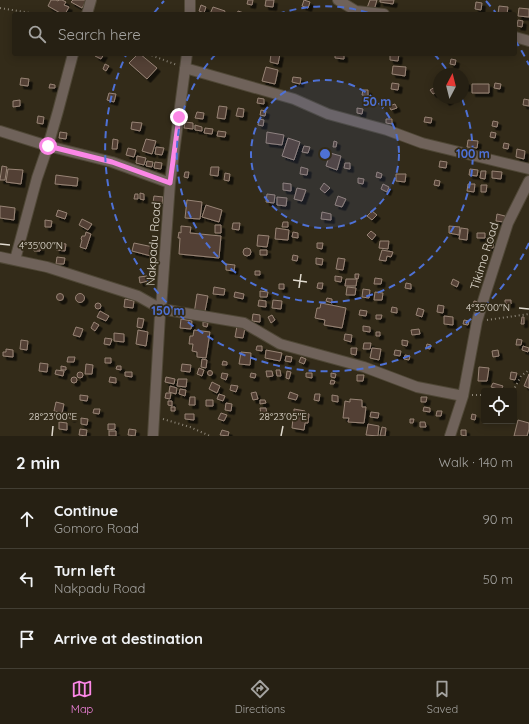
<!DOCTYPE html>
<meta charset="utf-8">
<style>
:root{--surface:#262013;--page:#2e281c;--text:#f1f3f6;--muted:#a4a3a0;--line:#423e33;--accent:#fb87e6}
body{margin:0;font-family:Quicksand,sans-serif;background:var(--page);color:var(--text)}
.controls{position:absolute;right:12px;bottom:12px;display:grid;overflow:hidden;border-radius:4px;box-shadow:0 2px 10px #0003}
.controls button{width:36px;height:36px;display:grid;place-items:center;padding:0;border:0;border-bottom:1px solid var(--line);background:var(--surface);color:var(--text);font:20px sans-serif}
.compass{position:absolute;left:433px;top:68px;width:36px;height:36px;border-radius:50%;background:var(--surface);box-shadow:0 2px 10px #0003;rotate:7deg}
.stop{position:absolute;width:12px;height:12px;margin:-9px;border:3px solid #fb87e6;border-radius:50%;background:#fff}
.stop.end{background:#fb87e6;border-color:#fff;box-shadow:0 1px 4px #0008}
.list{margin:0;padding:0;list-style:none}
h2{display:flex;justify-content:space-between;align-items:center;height:52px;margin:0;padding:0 16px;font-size:17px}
h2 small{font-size:13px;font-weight:400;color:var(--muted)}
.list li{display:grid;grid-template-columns:26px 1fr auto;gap:12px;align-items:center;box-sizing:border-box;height:60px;padding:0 16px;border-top:1px solid var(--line)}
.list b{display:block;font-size:15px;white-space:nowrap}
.list p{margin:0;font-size:13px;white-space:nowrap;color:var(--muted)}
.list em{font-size:13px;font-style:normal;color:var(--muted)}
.icon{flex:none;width:22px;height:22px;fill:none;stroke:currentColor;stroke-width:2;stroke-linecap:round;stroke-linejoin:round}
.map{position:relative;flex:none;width:529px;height:436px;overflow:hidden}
.search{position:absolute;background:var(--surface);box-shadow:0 2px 10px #0003;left:12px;right:12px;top:12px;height:44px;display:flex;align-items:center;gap:10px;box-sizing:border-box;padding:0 14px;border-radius:4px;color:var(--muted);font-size:15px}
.sheet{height:232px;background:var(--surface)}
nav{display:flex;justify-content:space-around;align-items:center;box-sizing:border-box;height:56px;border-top:1px solid var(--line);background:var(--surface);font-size:11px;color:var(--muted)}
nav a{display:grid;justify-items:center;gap:2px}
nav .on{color:var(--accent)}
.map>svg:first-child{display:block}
.building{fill:#534134;stroke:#988476;filter:url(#shadow)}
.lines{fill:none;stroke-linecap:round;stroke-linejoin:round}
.minor-casing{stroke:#4f4736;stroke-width:12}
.path{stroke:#8d8678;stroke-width:2;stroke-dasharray:1 3;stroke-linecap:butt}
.minor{stroke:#6f625a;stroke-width:10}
.route{stroke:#fb87e6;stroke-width:5}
.ticks{fill:none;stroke:#e0dacf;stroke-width:1.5}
.ring{fill:none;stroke:#4e71d6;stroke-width:2;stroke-dasharray:7 5}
.labels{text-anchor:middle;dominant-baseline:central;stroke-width:3.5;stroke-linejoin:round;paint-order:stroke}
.street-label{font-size:12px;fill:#e0dacf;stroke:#332b19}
.ticks-label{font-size:10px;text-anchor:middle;fill:#e0dacf;stroke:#332b19;stroke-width:3.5;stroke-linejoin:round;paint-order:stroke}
.centre{fill:#4e71d6;stroke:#332b19;stroke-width:2}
.ring-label{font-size:12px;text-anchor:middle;font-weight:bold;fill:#4e71d6;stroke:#332b19;stroke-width:3.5;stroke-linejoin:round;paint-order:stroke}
</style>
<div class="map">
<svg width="529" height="436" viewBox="0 0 529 436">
<defs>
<filter id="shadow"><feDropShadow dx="3.5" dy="3.5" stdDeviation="0" flood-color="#0009"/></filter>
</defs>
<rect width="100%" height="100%" fill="#332b19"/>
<!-- building -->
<path class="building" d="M 51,0 L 56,0 L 58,1 L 59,0 L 62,0 L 66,2 L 64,5 L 69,7 L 65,14 L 62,14 L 48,6 Z
M 73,0 L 87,0 L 82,8 L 71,2 Z
M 248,0 L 253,0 L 252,5 L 247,4 Z
M 266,0 L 274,0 L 273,7 L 265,6 Z
M 304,0 L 310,2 L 308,8 L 302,6 Z
M 370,0 L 377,0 L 374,10 L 367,8 Z
M 380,0 L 394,0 L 393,4 L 380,2 Z
M 476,2 L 482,3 L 481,10 L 475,9 Z
M 201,5 L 206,7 L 204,13 L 199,11 Z
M 499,6 L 508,7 L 507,14 L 498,14 Z
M 213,7 L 225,11 L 224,14 L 210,14 Z
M 519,8 L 529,9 L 529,17 L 518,16 Z
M 238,11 L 244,13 L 244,14 L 237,14 Z
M 518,20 L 523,21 L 522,27 L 517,26 Z
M 96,54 L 104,54 L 101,59 L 95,56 Z
M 138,54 L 140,54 L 157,68 L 147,79 L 129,63 Z
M 271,54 L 280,54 L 278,64 L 270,62 Z
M 335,54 L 344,54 L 344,59 L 335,58 Z
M 390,54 L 399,54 L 398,61 L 390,60 Z
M 451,59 L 456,60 L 455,65 L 450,64 Z
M 105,64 L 109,66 L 106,71 L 103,69 Z
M 393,66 L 406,67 L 405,76 L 392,74 Z
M 266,67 L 278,70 L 275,84 L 262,81 Z
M 293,77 L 301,78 L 300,84 L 292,82 Z
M 21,78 L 29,79 L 28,86 L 20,85 Z
M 463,81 L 467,82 L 467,88 L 463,87 Z
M 392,83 L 399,84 L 398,90 L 391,89 Z
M 495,83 L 501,84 L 500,89 L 494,88 Z
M 50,84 L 55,85 L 55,88 L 49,88 Z
M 472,84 L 489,84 L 489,93 L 472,93 Z
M 435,87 L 437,92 L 433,94 L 430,90 Z
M 363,90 L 368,90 L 368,96 L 362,95 Z
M 109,93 L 116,94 L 114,102 L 107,100 Z
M 258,98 L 264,99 L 264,104 L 257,103 Z
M 443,98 L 449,98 L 450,100 L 446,102 Z
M 524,99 L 529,100 L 529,106 L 523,105 Z
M 20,100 L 20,106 L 13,107 L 13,101 Z
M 395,104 L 397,108 L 391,110 L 389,106 Z
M 219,106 L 227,107 L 225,119 L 217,118 Z
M 238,108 L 244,109 L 243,117 L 236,116 Z
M 357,108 L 363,109 L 362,114 L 357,113 Z
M 261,110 L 266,111 L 265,116 L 260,115 Z
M 197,112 L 204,113 L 203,119 L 195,118 Z
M 38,116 L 44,117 L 43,124 L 37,123 Z
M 425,117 L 432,118 L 431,123 L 424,122 Z
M 259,119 L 264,120 L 263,126 L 258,125 Z
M 386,119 L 392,119 L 392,124 L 386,123 Z
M 493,121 L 498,122 L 497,127 L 492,126 Z
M 132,122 L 142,123 L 140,131 L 131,129 Z
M 185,122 L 193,123 L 193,129 L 184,128 Z
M 195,125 L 202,127 L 202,131 L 195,130 Z
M 205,128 L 213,129 L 212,134 L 204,133 Z
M 218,131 L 226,132 L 225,137 L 217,136 Z
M 60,132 L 67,133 L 66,139 L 59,138 Z
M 267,132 L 284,135 L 282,145 L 266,143 Z
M 491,132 L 496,133 L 495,138 L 490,137 Z
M 288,138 L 300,142 L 294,160 L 282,156 Z
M 113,139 L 118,140 L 117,149 L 112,149 Z
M 146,139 L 156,141 L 152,154 L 142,151 Z
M 468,140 L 478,141 L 477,148 L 467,147 Z
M 334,141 L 337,142 L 336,147 L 333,147 Z
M 504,143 L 509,144 L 508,149 L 503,148 Z
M 304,146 L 310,147 L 308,153 L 302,152 Z
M 156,147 L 164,148 L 162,155 L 155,154 Z
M 128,148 L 136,150 L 134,157 L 126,155 Z
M 517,149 L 525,151 L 524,159 L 516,157 Z
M 330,153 L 341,156 L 337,170 L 326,166 Z
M 137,156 L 146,158 L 144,165 L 136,163 Z
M 147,161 L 153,162 L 152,167 L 146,166 Z
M 440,161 L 447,162 L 446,168 L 439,167 Z
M 155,162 L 162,163 L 161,169 L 154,168 Z
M 345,163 L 350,163 L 350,169 L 344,168 Z
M 2,166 L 7,167 L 5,180 L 0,180 Z
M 211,167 L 219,167 L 218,176 L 210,175 Z
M 301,167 L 308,169 L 307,175 L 300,174 Z
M 8,169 L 23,170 L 21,184 L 6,182 Z
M 470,169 L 478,170 L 477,176 L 469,175 Z
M 481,171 L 486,171 L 485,179 L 480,178 Z
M 492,171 L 502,172 L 501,179 L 492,178 Z
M 185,172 L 189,172 L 188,178 L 184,177 Z
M 377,172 L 382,174 L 381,178 L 376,177 Z
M 225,173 L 230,174 L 229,181 L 224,180 Z
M 396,174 L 406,174 L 405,182 L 396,181 Z
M 56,175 L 78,178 L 77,186 L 55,184 Z
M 358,178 L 364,179 L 363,184 L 358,183 Z
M 435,180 L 440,181 L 439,186 L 434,185 Z
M 283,183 L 291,184 L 291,191 L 283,190 Z
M 324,183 L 330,188 L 325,193 L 320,189 Z
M 383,184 L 389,187 L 387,192 L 381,189 Z
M 468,184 L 475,184 L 474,192 L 467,191 Z
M 481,185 L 487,185 L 486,192 L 481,192 Z
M 297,188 L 306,190 L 302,201 L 294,199 Z
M 140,193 L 144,194 L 144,200 L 140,199 Z
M 135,194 L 138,194 L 138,199 L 134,199 Z
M 267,194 L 275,195 L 274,203 L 266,202 Z
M 154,196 L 163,197 L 162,204 L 153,203 Z
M 338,196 L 346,199 L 342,207 L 335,205 Z
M 277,197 L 287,198 L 286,206 L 277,205 Z
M 187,200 L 202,202 L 200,219 L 185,218 Z
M 206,205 L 222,210 L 219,222 L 202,217 Z
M 0,206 L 15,208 L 14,220 L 0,218 Z
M 58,210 L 67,213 L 65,219 L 56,216 Z
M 372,211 L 377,215 L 372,220 L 367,216 Z
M 322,212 L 331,214 L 331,220 L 321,219 Z
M 497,214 L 505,216 L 504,222 L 496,221 Z
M 82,219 L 92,224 L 88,230 L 79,225 Z
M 45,220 L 52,221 L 51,227 L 45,227 Z
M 283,222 L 288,222 L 288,227 L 282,227 Z
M 233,223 L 240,223 L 239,230 L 232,229 Z
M 215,225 L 221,225 L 221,233 L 215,233 Z
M 181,226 L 191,227 L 190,233 L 221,236 L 219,258 L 179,254 L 180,238 L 178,238 L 179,232 L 181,233 Z
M 449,226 L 460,227 L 459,235 L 449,233 Z
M 276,228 L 289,230 L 288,240 L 275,239 Z
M 461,228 L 468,229 L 467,240 L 459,239 Z
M 371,231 L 376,235 L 372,240 L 367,235 Z
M 86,232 L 91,234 L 86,249 L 80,247 L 82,240 L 81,239 L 82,236 L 85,236 Z
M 293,232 L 298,233 L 298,238 L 292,237 Z
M 477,233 L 485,233 L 485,238 L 477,238 Z
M 258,235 L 269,236 L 267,247 L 257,246 Z
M 487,240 L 494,240 L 493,248 L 487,247 Z
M 380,241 L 389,241 L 388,249 L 379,248 Z
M 57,243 L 66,244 L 65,251 L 56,250 Z
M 134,243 L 153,247 L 151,256 L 132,251 Z
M 317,243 L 323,243 L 322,249 L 317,248 Z
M 34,244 L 41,244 L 40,251 L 34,251 Z
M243 252a4 4 0 1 1 8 0a4 4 0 1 1-8 0Z
M 260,250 L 267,250 L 267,255 L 260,255 Z
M 382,250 L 393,252 L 391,257 L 387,256 L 386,261 L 379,260 Z
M 293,255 L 298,256 L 297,261 L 292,260 Z
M 57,257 L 65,258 L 64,264 L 56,264 Z
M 316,258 L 323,259 L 322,265 L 316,264 Z
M 338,258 L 345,259 L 343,270 L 336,269 Z
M 226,264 L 235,265 L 234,271 L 226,270 Z
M 255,271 L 260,271 L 260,275 L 255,275 Z
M 355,274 L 359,274 L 358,279 L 355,278 Z
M 147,276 L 148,281 L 140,283 L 139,277 Z
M 335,276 L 342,277 L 341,282 L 335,281 Z
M 375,278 L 382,279 L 381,284 L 374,284 Z
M 346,279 L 357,279 L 356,286 L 345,286 Z
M 453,279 L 459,282 L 457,287 L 451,284 Z
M 318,283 L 323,283 L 322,289 L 317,288 Z
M 406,283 L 411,284 L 411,289 L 405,288 Z
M 279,284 L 284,284 L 284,289 L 279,289 Z
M 214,287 L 225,289 L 224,295 L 213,294 Z
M 347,287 L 356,288 L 355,295 L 346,295 Z
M 363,289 L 370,290 L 369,298 L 362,297 Z
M 260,291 L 268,292 L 267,297 L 260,297 Z
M 235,292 L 244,294 L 243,299 L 234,297 Z
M 375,292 L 383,293 L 382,300 L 374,300 Z
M56.5 297a3.5 3.5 0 1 1 7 0a3.5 3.5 0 1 1-7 0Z
M75.5 298a4.5 4.5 0 1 1 9 0a4.5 4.5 0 1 1-9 0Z
M 197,294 L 208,296 L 204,316 L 194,314 Z
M 327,298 L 332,299 L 332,303 L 326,301 Z
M 125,299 L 134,301 L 133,308 L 124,307 Z
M 259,300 L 266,301 L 266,307 L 258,306 Z
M 273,300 L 282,301 L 281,309 L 272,308 Z
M 505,300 L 511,300 L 511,304 L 505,304 Z
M 474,301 L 479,302 L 479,306 L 473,305 Z
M 321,303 L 346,308 L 342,328 L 324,325 L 325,320 L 315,318 L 317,308 L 320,308 Z
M95 306a3 3 0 1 1 6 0a3 3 0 1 1-6 0Z
M 438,305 L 444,306 L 443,313 L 437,312 Z
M 392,307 L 397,308 L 397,313 L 391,312 Z
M 418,308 L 424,310 L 422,317 L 416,315 Z
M 360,310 L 367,311 L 366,316 L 359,315 Z
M 100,311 L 109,316 L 106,321 L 97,317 Z
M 253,314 L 260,315 L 260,322 L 252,321 Z
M 272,315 L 275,320 L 271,323 L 268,317 Z
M 376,315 L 382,315 L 381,319 L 376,319 Z
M 444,316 L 453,317 L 453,325 L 444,324 Z
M 522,317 L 524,317 L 524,324 L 521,324 Z
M 138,318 L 144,319 L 142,328 L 137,327 Z
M 181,319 L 192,321 L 191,329 L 180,328 Z
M 464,320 L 469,321 L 468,325 L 463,324 Z
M 94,322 L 99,325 L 95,331 L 91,328 Z
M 203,322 L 208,323 L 207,327 L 203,326 Z
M 237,326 L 245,328 L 243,338 L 235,337 Z
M 363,326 L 370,327 L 370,332 L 363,331 Z
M 76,327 L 83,329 L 80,337 L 73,335 Z
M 419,329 L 420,334 L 412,335 L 411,330 Z
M 138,330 L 148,332 L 146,346 L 136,344 Z
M 194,330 L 210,332 L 206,358 L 197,357 L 197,352 L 192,351 L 193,344 L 189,344 L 190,336 L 193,336 Z
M 376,332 L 380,332 L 380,336 L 376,336 Z
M 114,333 L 124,334 L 124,342 L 114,341 Z
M 345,334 L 352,335 L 351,342 L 344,340 Z
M 105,338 L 112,339 L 110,345 L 104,344 Z
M 517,339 L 522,340 L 521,345 L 516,345 Z
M 21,340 L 28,341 L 27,350 L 20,349 Z
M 402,340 L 408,341 L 407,346 L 402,345 Z
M 364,343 L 371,343 L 370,349 L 363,349 Z
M 427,344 L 431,345 L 430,349 L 426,348 Z
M 257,346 L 262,346 L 262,351 L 256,350 Z
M 523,346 L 529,348 L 528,352 L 522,350 Z
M 351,348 L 357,348 L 356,355 L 351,354 Z
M 372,348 L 381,349 L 379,360 L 370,358 Z
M 6,349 L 13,350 L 13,357 L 3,356 L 3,352 L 6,352 Z
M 266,350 L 282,353 L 280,361 L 265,358 Z
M 395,350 L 401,351 L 400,356 L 394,355 Z
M 498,350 L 499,356 L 493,357 L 492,351 Z
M 241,352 L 251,353 L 250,365 L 239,364 Z
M 405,355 L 410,356 L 409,360 L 404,359 Z
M 286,356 L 292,357 L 291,362 L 285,361 Z
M 68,357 L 75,357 L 74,362 L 67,362 Z
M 301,357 L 306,359 L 304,364 L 299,362 Z
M 105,358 L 111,358 L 111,363 L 105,363 Z
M 202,359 L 207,360 L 206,368 L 201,367 Z
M 223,361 L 227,362 L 227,365 L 222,365 Z
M 40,363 L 48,364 L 47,372 L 39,371 Z
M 86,364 L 93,365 L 92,374 L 85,374 Z
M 182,364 L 191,365 L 190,372 L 181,371 Z
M 61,366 L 66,367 L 66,370 L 61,370 Z
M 117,366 L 121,366 L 121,370 L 116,369 Z
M 479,367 L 489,368 L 487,381 L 478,381 Z
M 199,368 L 204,370 L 202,376 L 197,374 Z
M 56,370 L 64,371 L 63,376 L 55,374 Z
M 276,370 L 280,370 L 281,376 L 277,376 Z
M207.5 373a2.5 2.5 0 1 1 5 0a2.5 2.5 0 1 1-5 0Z
M 266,371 L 272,371 L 273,376 L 267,377 Z
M 287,371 L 291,372 L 289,379 L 286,378 Z
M77 375a3 3 0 1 1 6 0a3 3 0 1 1-6 0Z
M 125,372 L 132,372 L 132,377 L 125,376 Z
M 511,372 L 517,373 L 515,380 L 510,379 Z
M 222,373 L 228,374 L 226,380 L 221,378 Z
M 251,373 L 256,374 L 255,378 L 250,377 Z
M 306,373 L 312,373 L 312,378 L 306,377 Z
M 331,373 L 336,374 L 335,378 L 331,377 Z
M 529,374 L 529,388 L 524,386 Z
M 357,375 L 364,375 L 363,381 L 357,381 Z
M 110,377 L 116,378 L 116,383 L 109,382 Z
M 166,377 L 175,379 L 174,384 L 165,382 Z
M71 380a3 3 0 1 1 6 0a3 3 0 1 1-6 0Z
M 178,379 L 187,379 L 186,387 L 177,386 Z
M 331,380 L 335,381 L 334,384 L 330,384 Z
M 212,382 L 220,386 L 217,393 L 209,389 Z
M 493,383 L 503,386 L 501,390 L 491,387 Z
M 231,385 L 238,386 L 236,392 L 230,390 Z
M 170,386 L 177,388 L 176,394 L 169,392 Z
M 180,389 L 186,390 L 185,396 L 179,394 Z
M 256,392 L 258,399 L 253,400 L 251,393 Z
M 290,392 L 298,395 L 296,400 L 288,398 Z
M 166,393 L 171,393 L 170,399 L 165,398 Z
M 219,394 L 225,396 L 223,401 L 217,399 Z
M 315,394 L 320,394 L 319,401 L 314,400 Z
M 80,395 L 88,396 L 87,401 L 80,400 Z
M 332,395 L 338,396 L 338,402 L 332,401 Z
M 190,397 L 195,397 L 195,405 L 189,405 Z
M 421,397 L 427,397 L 426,402 L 421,402 Z
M 350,399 L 362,400 L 362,407 L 366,407 L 364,423 L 348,422 L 349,418 L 343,418 L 345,401 L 350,402 Z
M 206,400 L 213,400 L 213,406 L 206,406 Z
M 260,400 L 265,400 L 266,403 L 260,404 Z
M 168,401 L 172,401 L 172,406 L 168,405 Z
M 56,402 L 64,404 L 62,413 L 54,411 Z
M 226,403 L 232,404 L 231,411 L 225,410 Z
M 171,407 L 175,407 L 175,411 L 171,411 Z
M 424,407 L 430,408 L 430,412 L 423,411 Z
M 260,408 L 266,408 L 267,414 L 261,414 Z
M 94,409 L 100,409 L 99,414 L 93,413 Z
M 294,409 L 305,411 L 305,413 L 309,414 L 308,423 L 305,423 L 304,430 L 292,428 L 293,418 L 290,418 L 290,414 L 294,414 Z
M 437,411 L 442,411 L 441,416 L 436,416 Z
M 371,412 L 379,413 L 378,418 L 370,417 Z
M 221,413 L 227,415 L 224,421 L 218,419 Z
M68.5 416a2.5 2.5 0 1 1 5 0a2.5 2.5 0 1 1-5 0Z
M 185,414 L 194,414 L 194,420 L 185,419 Z
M 472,414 L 476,415 L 475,420 L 471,419 Z
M 81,418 L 88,419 L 87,425 L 81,424 Z
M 410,419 L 414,419 L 413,423 L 410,423 Z
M 518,420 L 529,423 L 529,429 L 527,436 L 514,436 Z
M 59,422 L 67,423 L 67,430 L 59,429 Z
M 420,422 L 425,422 L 426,427 L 420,427 Z
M 108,424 L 115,424 L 115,429 L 108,430 Z
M 368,424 L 379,426 L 378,436 L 366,435 Z
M 382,427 L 386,428 L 385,436 L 380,436 Z
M 80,429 L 87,430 L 86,436 L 79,435 Z
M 129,429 L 136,430 L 135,436 L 128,435 Z
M 222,430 L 229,432 L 228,436 L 220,435 Z
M 461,430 L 466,430 L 466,436 L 461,435 Z
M 109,431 L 116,431 L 116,436 L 109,436 Z"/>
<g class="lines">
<!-- minor casing -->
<g class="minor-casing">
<path id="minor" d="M 190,0 L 190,14
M 338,0 L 356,11 L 384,14
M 87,14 L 91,0
M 515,37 L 529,41
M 185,68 L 294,99 L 328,114 L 387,130 L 422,143 L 529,169
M 0,131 L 48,146 L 112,162 L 170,183
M 0,257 L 47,267 L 138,296 L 161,309 L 244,323 L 280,344 L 364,367 L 417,387 L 463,396
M 15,260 L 37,178 L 48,146 L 58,111 L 73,54
M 153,436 L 160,315 L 161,309 L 170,183 L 187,54
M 450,436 L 463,396 L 477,321 L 484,298 L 508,223 L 529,181"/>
</g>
<!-- path -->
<path class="path" d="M 0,8 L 37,14
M 148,54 L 177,65
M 487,320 L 529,314
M 513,391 L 521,376 L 529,370
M 472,395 L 484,395
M 163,419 L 190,427 L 210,436"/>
<!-- minor -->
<use href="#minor" class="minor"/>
</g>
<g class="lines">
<!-- route -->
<path class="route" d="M 48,146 L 112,162 L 170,183 L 179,117"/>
</g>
<!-- ticks -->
<path class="ticks" d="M 0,244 L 10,245M 293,280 L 307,282M 299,288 L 301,274M 519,308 L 529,309M 52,436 L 53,426M 281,436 L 283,426"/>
<!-- distance rings -->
<circle cx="325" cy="154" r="74" fill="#4e71d6" fill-opacity=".12"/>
<g class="ring">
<circle cx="325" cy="154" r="74"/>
<path d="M278 14A148 148 0 0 1 372 14M434 54A148 148 0 0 1 449 73M462 99A148 148 0 1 1 216 54"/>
<path d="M529 243A222 222 0 1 1 126 55M154 13A222 222 0 0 1 164 1M486 1A222 222 0 0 1 496 13M515 40A222 222 0 0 1 529 65"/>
</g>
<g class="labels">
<!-- street labels -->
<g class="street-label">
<text transform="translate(153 244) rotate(-86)">Nakpadu Road</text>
<text transform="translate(484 256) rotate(-73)">Tikimo Road</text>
</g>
</g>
<g class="ticks-label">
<text x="41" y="249">4°35'00"N</text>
<text x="488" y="311">4°35'00"N</text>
<text x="53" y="420">28°23'00"E</text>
<text x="283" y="420">28°23'05"E</text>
</g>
<circle cx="325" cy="154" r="6" class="centre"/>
<g class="ring-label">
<text x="377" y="106">50 m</text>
<text x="473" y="158">100 m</text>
<text x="168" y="315">150 m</text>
</g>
</svg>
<div class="controls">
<button><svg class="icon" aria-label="locate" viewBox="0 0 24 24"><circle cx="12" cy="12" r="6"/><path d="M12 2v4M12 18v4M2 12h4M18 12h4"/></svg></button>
</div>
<svg class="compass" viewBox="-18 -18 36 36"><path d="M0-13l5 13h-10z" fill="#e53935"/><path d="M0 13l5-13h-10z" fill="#a4a3a0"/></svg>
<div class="stop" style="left:48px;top:146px"></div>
<div class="stop end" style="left:179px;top:117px"></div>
<div class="search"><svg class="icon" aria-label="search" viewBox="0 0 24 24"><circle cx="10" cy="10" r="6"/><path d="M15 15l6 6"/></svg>Search here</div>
</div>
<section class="sheet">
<h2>2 min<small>Walk · 140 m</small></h2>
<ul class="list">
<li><svg class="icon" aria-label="ahead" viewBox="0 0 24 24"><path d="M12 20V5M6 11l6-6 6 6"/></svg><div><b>Continue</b><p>Gomoro Road</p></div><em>90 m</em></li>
<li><svg class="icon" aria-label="left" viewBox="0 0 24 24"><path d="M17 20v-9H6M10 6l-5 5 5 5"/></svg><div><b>Turn left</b><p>Nakpadu Road</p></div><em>50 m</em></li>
<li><svg class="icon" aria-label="arrive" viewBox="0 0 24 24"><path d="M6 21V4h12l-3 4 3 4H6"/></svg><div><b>Arrive at destination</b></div></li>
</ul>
</section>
<nav>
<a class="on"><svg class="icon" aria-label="map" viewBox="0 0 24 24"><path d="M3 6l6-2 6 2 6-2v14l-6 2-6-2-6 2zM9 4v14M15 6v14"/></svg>Map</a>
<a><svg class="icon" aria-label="directions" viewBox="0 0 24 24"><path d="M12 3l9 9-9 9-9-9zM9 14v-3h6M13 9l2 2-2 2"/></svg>Directions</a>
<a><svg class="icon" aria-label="saved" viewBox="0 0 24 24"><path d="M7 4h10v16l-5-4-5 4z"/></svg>Saved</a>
</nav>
